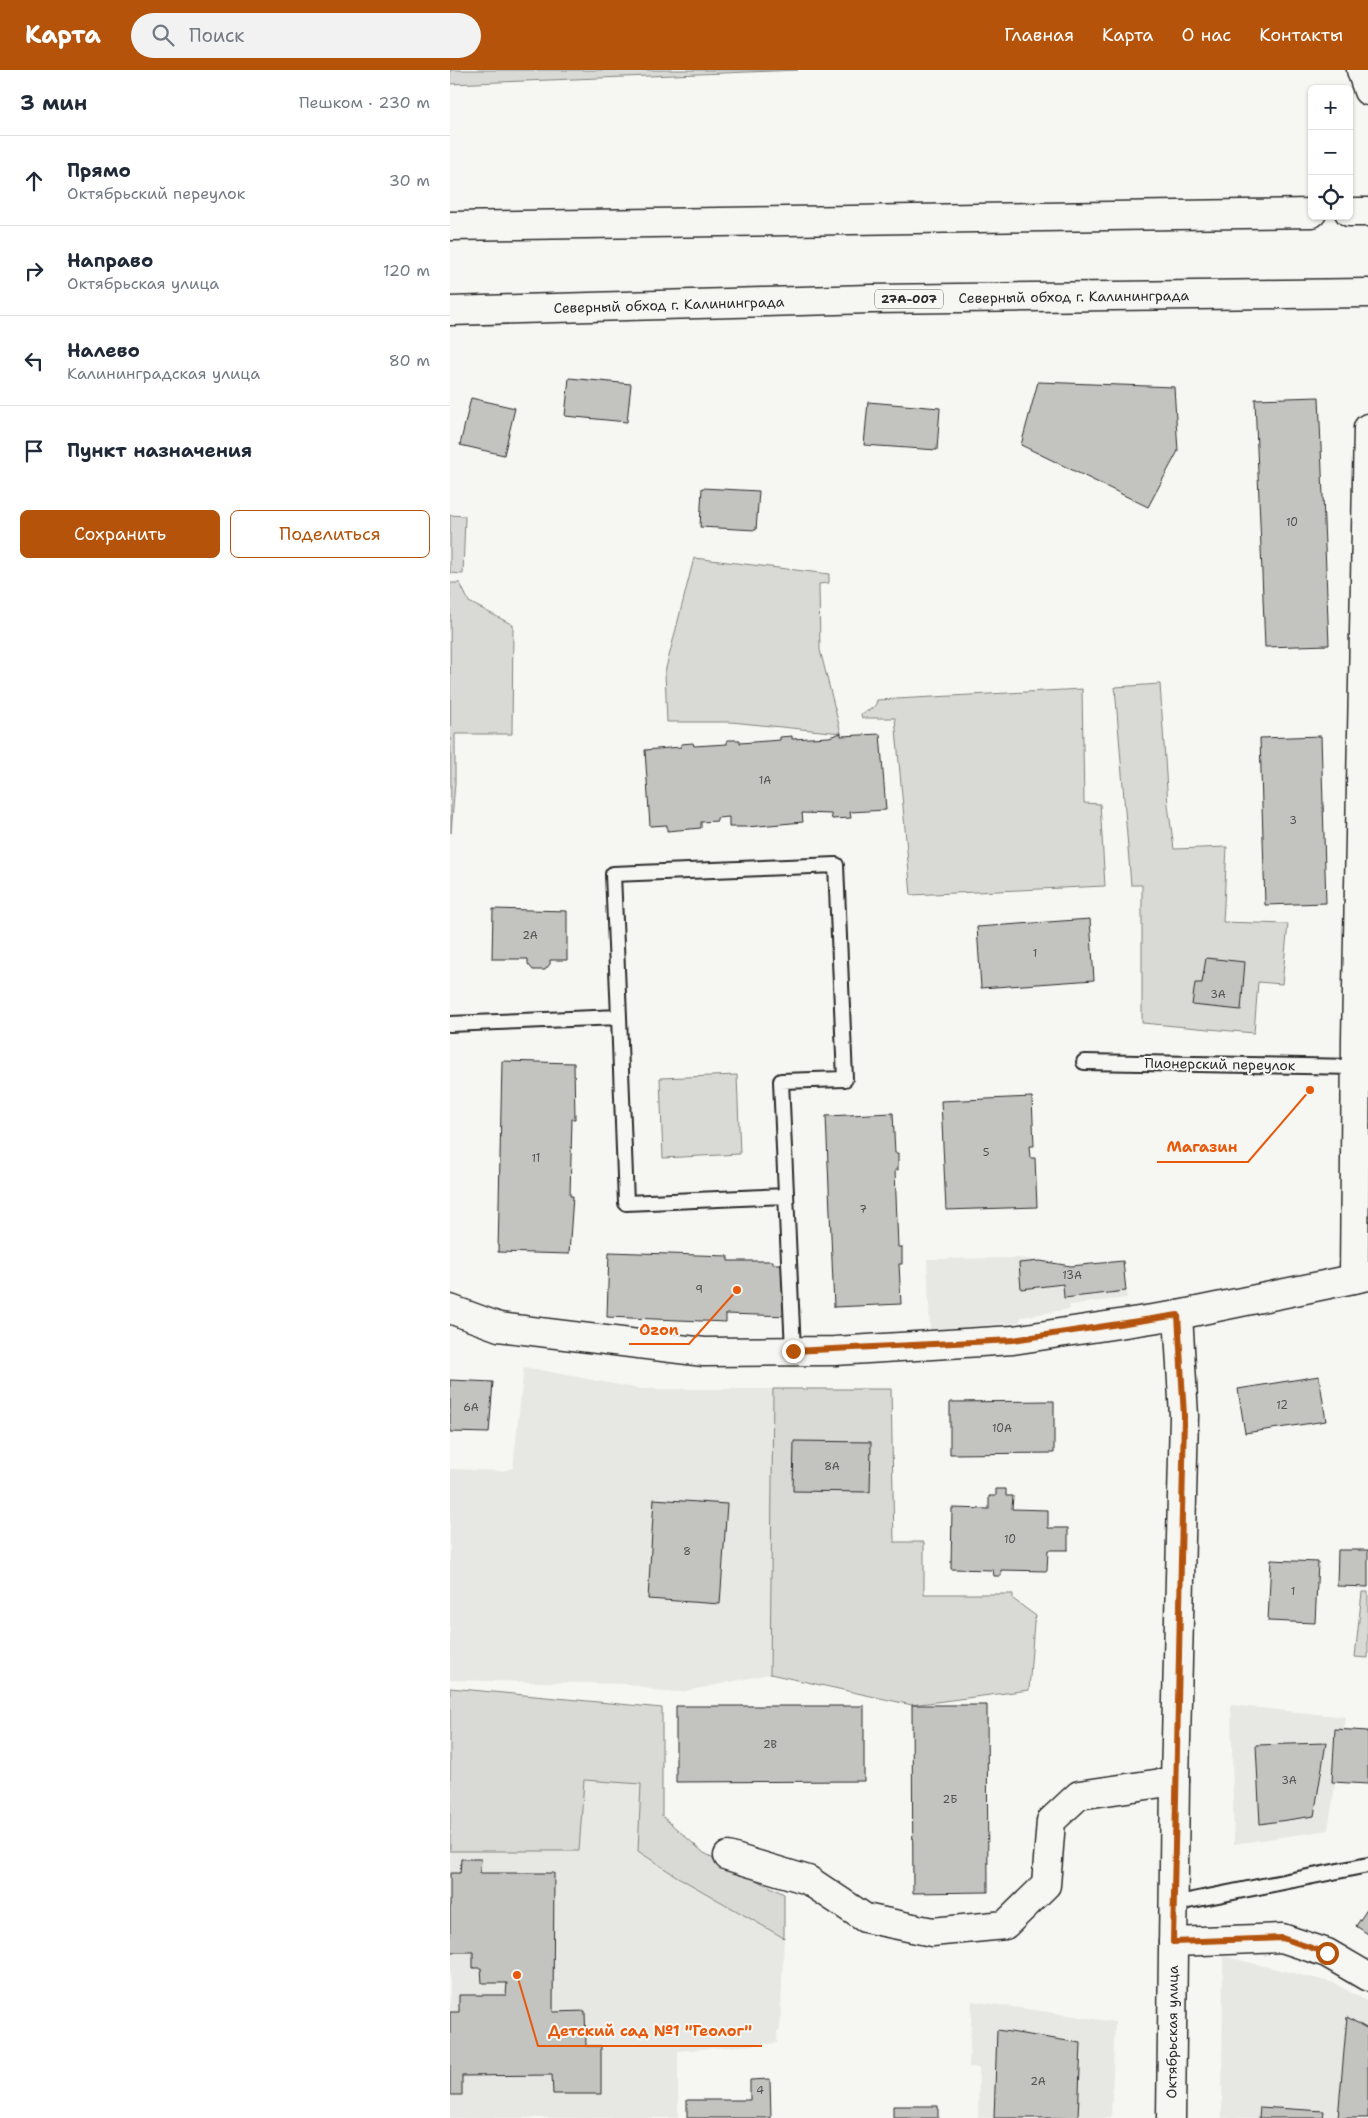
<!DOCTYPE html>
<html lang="ru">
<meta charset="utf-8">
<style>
:root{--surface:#fff;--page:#f2f2f3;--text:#1f2937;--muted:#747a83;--line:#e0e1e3;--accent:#b45309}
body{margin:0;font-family:"Shantell Sans",sans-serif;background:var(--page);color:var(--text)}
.controls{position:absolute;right:15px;top:15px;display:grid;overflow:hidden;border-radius:8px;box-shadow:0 1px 4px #0004}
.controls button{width:45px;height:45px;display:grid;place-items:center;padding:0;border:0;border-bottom:1px solid var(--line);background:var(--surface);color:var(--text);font:25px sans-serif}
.stop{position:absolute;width:15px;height:15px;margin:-11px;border:4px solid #b45309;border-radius:50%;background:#fff}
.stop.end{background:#b45309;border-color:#fff;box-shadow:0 1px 5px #0008}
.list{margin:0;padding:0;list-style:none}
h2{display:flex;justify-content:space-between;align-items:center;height:65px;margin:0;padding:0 20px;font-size:21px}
h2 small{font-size:16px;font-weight:400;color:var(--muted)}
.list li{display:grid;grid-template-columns:32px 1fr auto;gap:15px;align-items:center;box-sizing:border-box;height:90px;padding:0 20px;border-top:1px solid var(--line)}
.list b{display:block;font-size:19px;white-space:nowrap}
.list p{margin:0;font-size:16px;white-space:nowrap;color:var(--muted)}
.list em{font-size:16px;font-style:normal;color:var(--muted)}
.actions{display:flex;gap:10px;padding:15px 20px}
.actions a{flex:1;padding:11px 0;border:1px solid var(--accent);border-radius:8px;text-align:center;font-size:18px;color:var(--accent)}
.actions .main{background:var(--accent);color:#fff}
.icon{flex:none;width:28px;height:28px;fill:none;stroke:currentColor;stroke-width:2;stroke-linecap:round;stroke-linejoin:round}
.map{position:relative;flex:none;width:918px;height:2048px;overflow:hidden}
header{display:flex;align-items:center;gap:30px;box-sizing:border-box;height:70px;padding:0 25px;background:var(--accent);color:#fff}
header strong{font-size:24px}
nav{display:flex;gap:28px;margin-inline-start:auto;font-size:18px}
.search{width:350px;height:45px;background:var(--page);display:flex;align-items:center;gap:12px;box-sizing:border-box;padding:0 18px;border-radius:28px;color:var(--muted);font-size:19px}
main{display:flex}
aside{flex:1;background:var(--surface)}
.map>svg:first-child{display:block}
.built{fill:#e7e7e3}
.green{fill:#d9d9d5;stroke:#828280}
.building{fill:#c3c3c0;stroke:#2b2b2b}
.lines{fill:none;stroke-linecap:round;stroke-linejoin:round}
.service-casing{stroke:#2b2b2b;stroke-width:18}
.minor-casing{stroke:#2b2b2b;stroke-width:31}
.tertiary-casing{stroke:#2b2b2b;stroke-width:31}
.trunk-casing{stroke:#2b2b2b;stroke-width:31}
.service{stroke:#f6f6f2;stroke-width:14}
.minor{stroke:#f6f6f2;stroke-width:28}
.tertiary{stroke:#f6f6f2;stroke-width:28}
.trunk{stroke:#f6f6f2;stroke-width:28}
.route{stroke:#b45309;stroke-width:6}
.labels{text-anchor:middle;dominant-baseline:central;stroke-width:4;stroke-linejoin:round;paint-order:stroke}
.number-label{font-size:11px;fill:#515150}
.shield{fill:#f6f6f2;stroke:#686867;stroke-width:1}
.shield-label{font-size:12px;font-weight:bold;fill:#2b2b2b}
.street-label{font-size:14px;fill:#2b2b2b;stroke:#f6f6f2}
.leader{fill:none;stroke:#e8590c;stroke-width:2}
.callout-dot{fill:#e8590c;stroke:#f6f6f2;stroke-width:2}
.callout-label{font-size:15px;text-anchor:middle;font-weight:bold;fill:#e8590c;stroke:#f6f6f2;stroke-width:4;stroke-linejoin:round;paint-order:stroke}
</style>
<header>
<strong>Карта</strong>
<div class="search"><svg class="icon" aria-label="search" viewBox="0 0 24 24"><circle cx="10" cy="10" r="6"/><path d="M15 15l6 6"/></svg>Поиск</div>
<nav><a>Главная</a><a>Карта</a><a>О нас</a><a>Контакты</a></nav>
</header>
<main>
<aside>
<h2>3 мин<small>Пешком · 230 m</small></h2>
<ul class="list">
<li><svg class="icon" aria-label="ahead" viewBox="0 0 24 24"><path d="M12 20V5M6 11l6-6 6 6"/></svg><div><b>Прямо</b><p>Октябрьский переулок</p></div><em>30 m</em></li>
<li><svg class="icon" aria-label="right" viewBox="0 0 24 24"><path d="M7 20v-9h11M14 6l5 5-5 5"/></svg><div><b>Направо</b><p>Октябрьская улица</p></div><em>120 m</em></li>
<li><svg class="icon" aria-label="left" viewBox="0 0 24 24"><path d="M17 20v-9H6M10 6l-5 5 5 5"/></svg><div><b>Налево</b><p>Калининградская улица</p></div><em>80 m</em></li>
<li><svg class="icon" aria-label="arrive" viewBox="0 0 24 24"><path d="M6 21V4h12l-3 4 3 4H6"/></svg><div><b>Пункт назначения</b></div></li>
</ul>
<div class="actions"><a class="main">Сохранить</a><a>Поделиться</a></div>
</aside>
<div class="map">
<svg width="918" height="2048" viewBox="0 0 918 2048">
<rect width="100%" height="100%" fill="#f6f6f2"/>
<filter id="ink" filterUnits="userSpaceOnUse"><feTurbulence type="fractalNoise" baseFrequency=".02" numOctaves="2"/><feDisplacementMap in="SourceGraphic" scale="10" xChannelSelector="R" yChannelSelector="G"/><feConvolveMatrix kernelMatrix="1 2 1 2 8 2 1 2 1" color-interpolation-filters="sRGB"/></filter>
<g filter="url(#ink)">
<!-- built -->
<path class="built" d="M 568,1188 L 620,1196 L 673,1191 L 677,1228 L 619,1235 L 619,1239 L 571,1247 L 570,1252 L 480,1261 L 477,1189 Z
M 74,1297 L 190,1319 L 323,1319 L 320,1604 L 231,1622 L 212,1622 L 180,1614 L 0,1610 L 0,1399 L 52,1401 L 63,1398 Z
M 781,1635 L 896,1647 L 878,1760 L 784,1774 Z
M 134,1710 L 192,1714 L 226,1806 L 334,1868 L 330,1960 L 327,1961 L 327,1973 L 228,1981 L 228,2048 L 0,2048 L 0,1781 L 129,1781 Z
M 773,1886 L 884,1913 L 918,1932 L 918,2048 L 772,2048 Z
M 522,1931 L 665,1952 L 661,2048 L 528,2048 L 529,1998 L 519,1997 Z"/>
<!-- green -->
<path class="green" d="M 0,0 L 348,0 L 0,14 Z
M 0,445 L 15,446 L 13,504 L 0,503 Z
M 244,488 L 379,504 L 379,513 L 369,514 L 370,580 L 391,663 L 281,652 L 217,652 L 215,602 Z
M 0,513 L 10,513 L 19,532 L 63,555 L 62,664 L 5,664 L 5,713 L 1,763 Z
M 710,614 L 718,735 L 724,779 L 777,777 L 773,852 L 838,854 L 832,914 L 808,912 L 804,963 L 692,953 L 692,815 L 681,815 L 665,617 Z
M 632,619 L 634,733 L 650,734 L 655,816 L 461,825 L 445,648 L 412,648 L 411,644 L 425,637 L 427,630 Z
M 287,1005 L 290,1084 L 213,1088 L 210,1008 Z
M 323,1319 L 441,1319 L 444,1472 L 474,1472 L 474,1524 L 563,1524 L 563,1529 L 586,1546 L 584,1552 L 579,1620 L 462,1635 L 320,1604 Z
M 912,1522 L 918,1522 L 918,1588 L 905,1587 Z
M 0,1618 L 212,1638 L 212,1746 L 254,1783 L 334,1824 L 334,1868 L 226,1806 L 188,1781 L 191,1714 L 134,1710 L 129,1781 L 0,1781 Z"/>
<!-- building -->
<path class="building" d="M 119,308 L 181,314 L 177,352 L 115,346 Z
M 588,312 L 724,317 L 728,381 L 698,437 L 571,375 Z
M 869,327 L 879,575 L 815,577 L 805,329 Z
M 21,328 L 65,338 L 54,385 L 10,375 Z
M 418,332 L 490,338 L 487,380 L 414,375 Z
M 252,418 L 309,421 L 306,460 L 250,457 Z
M 391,663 L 391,666 L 430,664 L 436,740 L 400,742 L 401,748 L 382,749 L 381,744 L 352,743 L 353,752 L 297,757 L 279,757 L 279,747 L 267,748 L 267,751 L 251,752 L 251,758 L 217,761 L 217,755 L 200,756 L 195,680 L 231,677 L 231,674 L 243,673 L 244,676 L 277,674 L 277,670 L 290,670 L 290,673 L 330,670 L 330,667 L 342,666 L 342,669 L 379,667 Z
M 871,666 L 876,833 L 815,835 L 810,668 Z
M 43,839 L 117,841 L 117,890 L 100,890 L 100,894 L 95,900 L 83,900 L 78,894 L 78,889 L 42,889 Z
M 640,849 L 644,910 L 531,918 L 527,857 Z
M 756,888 L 795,892 L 791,940 L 742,935 L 745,913 L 752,913 Z
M 52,991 L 124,993 L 125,1049 L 122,1049 L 120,1126 L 123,1126 L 119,1184 L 48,1182 Z
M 582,1027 L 584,1076 L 579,1076 L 580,1088 L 585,1088 L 587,1137 L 496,1140 L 491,1031 Z
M 443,1043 L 445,1083 L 448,1083 L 448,1100 L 445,1100 L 448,1177 L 452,1177 L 452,1194 L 449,1194 L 451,1234 L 384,1237 L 376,1046 Z
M 159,1182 L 278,1186 L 278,1191 L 323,1191 L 323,1194 L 341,1194 L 340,1246 L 276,1244 L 276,1252 L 157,1247 Z
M 590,1191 L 621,1196 L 673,1191 L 676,1221 L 614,1228 L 613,1214 L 571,1219 L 569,1193 Z
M 869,1306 L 876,1351 L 795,1363 L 788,1319 Z
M 0,1310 L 43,1312 L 39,1363 L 0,1362 Z
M 604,1331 L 604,1383 L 500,1384 L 500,1332 Z
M 344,1371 L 421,1372 L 420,1422 L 343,1421 Z
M 546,1419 L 556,1419 L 556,1426 L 563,1426 L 562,1439 L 598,1440 L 598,1458 L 618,1458 L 618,1480 L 598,1480 L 597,1501 L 551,1500 L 551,1506 L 544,1506 L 543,1500 L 501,1499 L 502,1438 L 539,1439 L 539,1426 L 546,1426 Z
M 204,1429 L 277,1434 L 270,1534 L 198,1529 Z
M 888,1480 L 918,1480 L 918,1517 L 887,1516 Z
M 821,1490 L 868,1492 L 865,1553 L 818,1551 Z
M 462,1635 L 537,1635 L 538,1822 L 463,1823 Z
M 226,1636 L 414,1636 L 414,1711 L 226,1712 Z
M 885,1659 L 918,1661 L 918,1714 L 882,1712 Z
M 876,1673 L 864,1746 L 810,1754 L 806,1675 Z
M 11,1789 L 31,1789 L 30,1803 L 104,1803 L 103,1942 L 135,1941 L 136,1976 L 151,1976 L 151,2024 L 103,2024 L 102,2005 L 12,2006 L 12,2025 L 0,2025 L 0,1942 L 9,1942 L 9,1925 L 56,1925 L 57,1913 L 32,1913 L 31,1898 L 23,1898 L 23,1882 L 0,1882 L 0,1803 L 10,1803 Z
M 918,1838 L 918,1864 L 906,1856 Z
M 897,1947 L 918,1959 L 918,2048 L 888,2048 Z
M 547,1960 L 631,1973 L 628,2048 L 544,2048 Z
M 320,2009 L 321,2048 L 237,2048 L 237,2030 L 300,2030 L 300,2010 Z
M 443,2036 L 488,2036 L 488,2048 L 443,2048 Z
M 810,2037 L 874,2041 L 873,2048 L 809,2048 Z"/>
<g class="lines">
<!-- service casing -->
<g class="service-casing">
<path id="service" d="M 169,947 L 176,1133 L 336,1126
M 0,954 L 169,947 L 163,804 L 386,795 L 395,1009 L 331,1011 L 343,1281
M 634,992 L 905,997
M 723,1834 L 918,1795"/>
</g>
<!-- minor casing -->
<g class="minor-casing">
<path id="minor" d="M 278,1786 L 358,1810 L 415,1848 L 482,1862 L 555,1855 L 596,1815 L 601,1751 L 629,1725 L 725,1711
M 723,1872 L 832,1868 L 877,1883 L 918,1907"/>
</g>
<!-- tertiary casing -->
<g class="tertiary-casing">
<g id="tertiary">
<path d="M 911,0 L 918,21"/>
<path d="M 904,1209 L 906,969 L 918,358"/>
<path d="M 0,1239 L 49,1257 L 254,1282 L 385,1281 L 563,1270 L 728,1245 L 918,1206"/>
<path id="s1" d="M 721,2048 L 725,1711 L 734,1346 L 728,1245"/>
</g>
</g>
<!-- trunk casing -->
<g class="trunk-casing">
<g id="trunk">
<path d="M 899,142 L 918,142"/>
<path d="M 0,156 L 862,143"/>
<path id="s2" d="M 0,241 L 421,229 L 918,223"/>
</g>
</g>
<!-- service -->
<use href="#service" class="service"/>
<!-- minor -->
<use href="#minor" class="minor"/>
<!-- tertiary -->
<use href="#tertiary" class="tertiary"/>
<!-- trunk -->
<use href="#trunk" class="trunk"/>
</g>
</g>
<g class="lines" filter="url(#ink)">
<!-- route -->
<path class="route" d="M 343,1281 L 563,1270 L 728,1245 L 734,1346 L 723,1872 L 832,1868 L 877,1883"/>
</g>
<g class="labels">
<!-- number labels -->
<g class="number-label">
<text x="842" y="452">10</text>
<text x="315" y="710">1А</text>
<text x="843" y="750">3</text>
<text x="80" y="865">2А</text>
<text x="585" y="883">1</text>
<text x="768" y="924">3А</text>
<text x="536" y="1082">5</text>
<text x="86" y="1088">11</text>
<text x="413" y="1139">7</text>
<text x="622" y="1205">13А</text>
<text x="249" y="1219">9</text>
<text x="832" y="1335">12</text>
<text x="21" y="1337">6А</text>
<text x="552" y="1358">10А</text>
<text x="382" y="1396">8А</text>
<text x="560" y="1469">10</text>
<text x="237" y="1481">8</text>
<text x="843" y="1521">1</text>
<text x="320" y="1674">2В</text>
<text x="839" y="1710">3А</text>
<text x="500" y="1729">2Б</text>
<text x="588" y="2011">2А</text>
<text x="310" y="2020">4</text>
</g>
<!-- shield labels -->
<rect class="shield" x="425" y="219.5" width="68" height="19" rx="4"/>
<g class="shield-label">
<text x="459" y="229">27А-007</text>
</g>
<!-- street labels -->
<g class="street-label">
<text stroke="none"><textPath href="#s2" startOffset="624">Северный обход г. Калининграда</textPath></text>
<text stroke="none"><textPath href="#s2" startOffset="219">Северный обход г. Калининграда</textPath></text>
<text transform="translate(770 994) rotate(1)">Пионерский переулок</text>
<text stroke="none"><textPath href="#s1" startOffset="86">Октябрьская улица</textPath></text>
</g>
</g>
<!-- callouts -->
<path class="leader" d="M860 1020L798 1092H707M287 1220L239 1274H179M67 1905L88 1976H312"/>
<g class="callout-dot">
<circle cx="860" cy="1020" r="5"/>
<circle cx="287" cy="1220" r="5"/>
<circle cx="67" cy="1905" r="5"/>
</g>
<g class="callout-label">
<text x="752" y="1082">Магазин</text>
<text x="209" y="1265">Ozon</text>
<text x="200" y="1966">Детский сад №1 "Геолог"</text>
</g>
</svg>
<div class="controls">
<button>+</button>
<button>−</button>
<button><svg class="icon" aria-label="locate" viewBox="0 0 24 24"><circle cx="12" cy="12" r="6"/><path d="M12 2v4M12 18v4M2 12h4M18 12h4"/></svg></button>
</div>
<div class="stop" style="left:877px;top:1883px"></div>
<div class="stop end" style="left:343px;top:1281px"></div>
</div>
</main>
